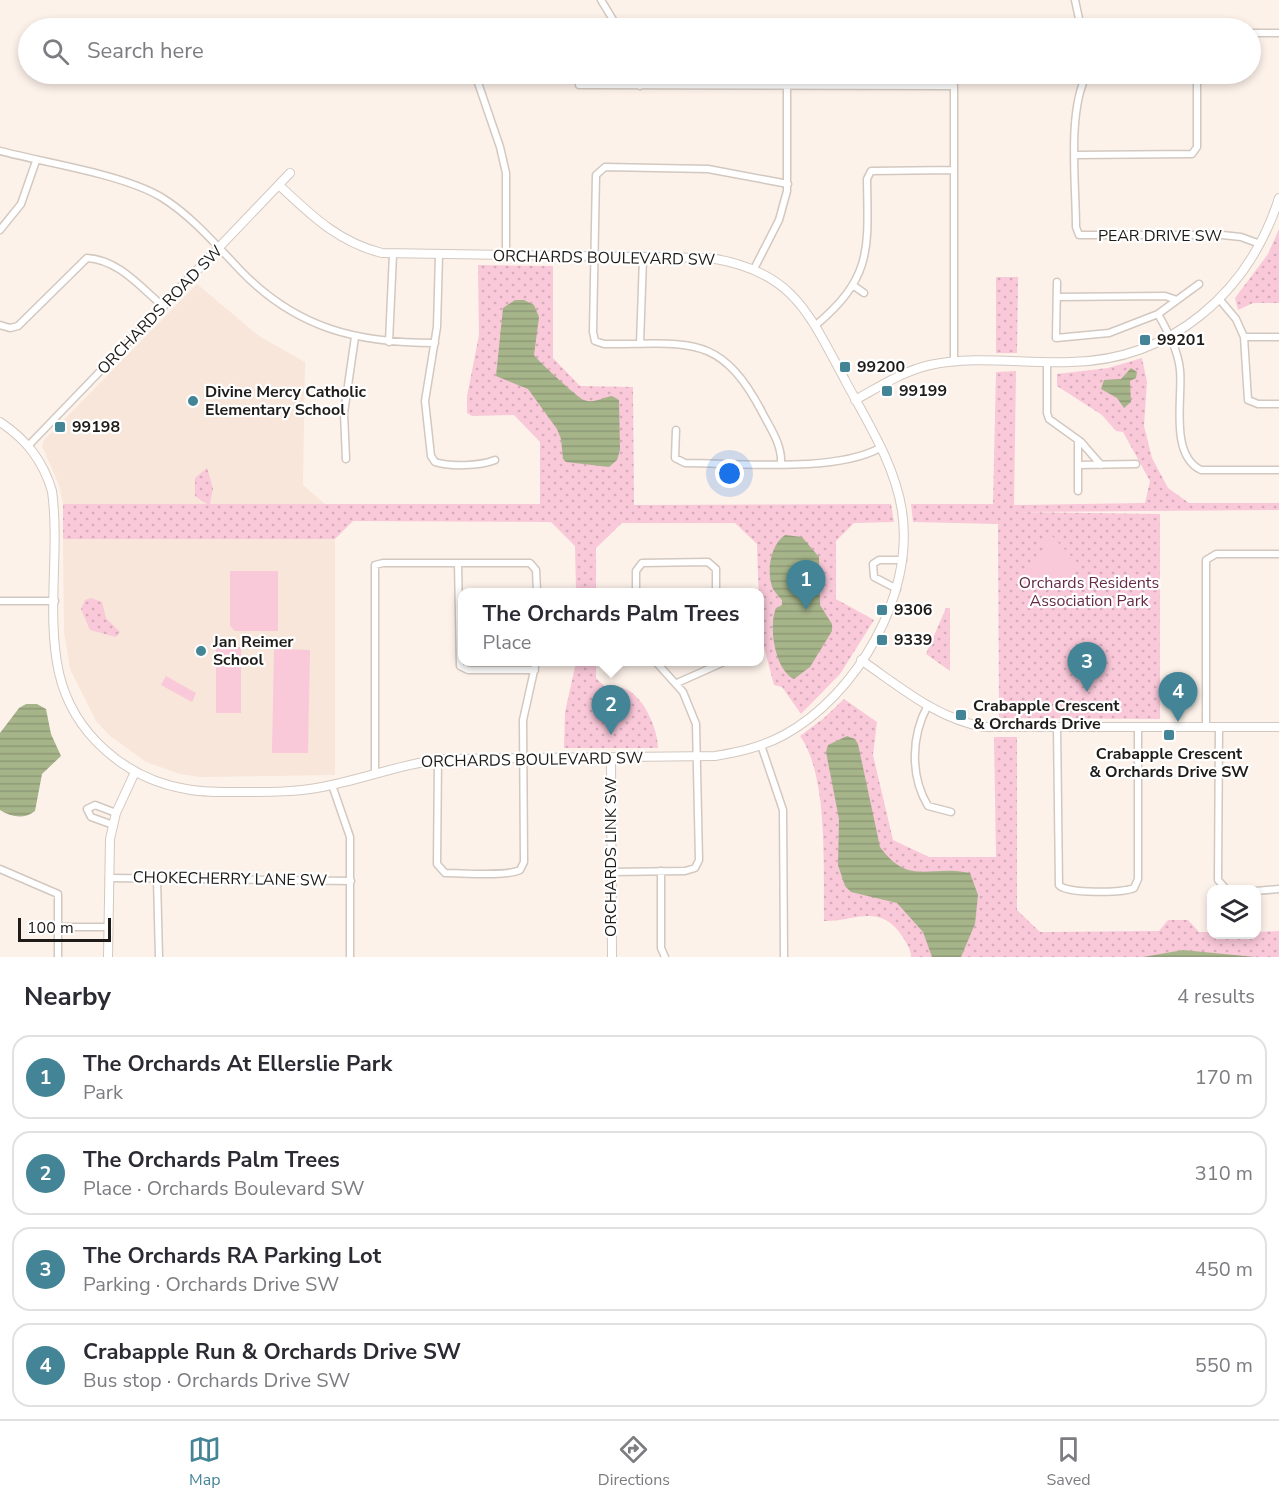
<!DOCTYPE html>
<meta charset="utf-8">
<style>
:root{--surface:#fff;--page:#f7f7f7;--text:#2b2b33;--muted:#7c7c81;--line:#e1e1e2;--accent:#438596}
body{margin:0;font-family:"Nunito Sans",sans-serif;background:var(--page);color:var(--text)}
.controls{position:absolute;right:18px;bottom:18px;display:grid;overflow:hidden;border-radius:12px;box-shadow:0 3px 9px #0003}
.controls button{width:54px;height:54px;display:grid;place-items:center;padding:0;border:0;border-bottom:2px solid var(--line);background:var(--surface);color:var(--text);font:30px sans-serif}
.scale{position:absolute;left:18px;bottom:15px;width:93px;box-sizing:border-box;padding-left:6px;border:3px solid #1e1b18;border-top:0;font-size:16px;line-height:21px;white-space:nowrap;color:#1e1b18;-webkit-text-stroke:4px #fff;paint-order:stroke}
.you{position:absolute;left:730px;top:474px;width:21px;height:21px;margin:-15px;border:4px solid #fff;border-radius:50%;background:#1a73e8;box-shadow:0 0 0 9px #1a73e833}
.badge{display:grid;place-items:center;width:39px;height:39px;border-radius:50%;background:var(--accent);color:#fff;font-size:20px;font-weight:700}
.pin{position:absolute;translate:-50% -50px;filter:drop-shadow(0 2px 3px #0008)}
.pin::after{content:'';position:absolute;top:32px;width:21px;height:18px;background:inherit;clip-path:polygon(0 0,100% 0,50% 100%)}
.popup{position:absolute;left:458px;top:588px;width:306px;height:78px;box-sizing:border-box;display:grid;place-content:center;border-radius:12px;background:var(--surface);filter:drop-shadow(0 2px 4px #0005);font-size:20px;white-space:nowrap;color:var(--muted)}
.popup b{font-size:22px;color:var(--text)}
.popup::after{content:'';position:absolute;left:50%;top:100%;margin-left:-12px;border:12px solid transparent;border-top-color:var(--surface)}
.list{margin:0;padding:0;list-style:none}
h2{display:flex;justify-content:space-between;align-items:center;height:78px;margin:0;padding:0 24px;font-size:26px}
h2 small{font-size:20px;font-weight:400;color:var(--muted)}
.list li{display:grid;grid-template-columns:39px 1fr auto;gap:18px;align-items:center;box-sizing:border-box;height:84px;margin:0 12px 12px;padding:0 12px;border:2px solid var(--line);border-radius:18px}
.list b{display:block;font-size:22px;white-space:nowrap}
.list p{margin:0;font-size:20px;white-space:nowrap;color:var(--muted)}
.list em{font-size:20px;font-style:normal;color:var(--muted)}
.icon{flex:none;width:33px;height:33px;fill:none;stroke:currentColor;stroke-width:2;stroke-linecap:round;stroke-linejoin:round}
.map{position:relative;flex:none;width:1279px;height:957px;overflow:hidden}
.search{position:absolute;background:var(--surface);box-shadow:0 3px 9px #0003;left:18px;right:18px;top:18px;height:66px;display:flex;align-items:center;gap:15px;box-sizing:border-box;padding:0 21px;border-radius:33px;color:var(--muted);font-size:22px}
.sheet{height:462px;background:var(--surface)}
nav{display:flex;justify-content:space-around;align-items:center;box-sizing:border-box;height:84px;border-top:2px solid var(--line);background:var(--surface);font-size:16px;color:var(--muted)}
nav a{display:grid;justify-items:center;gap:3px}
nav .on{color:var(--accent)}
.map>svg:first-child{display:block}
.built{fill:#f7e6d9}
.grass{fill:url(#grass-dots)}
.garden{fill:#f9c8d9}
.water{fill:url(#water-rules)}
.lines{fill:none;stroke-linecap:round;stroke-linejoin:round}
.minor-casing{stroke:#d2c8c0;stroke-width:9}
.tertiary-casing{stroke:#d2c8c0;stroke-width:10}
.minor{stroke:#fff;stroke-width:6}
.tertiary{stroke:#fff;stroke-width:8}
.poi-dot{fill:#438596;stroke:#fff;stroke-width:2}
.labels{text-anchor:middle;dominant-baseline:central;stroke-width:4.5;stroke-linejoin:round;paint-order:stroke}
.street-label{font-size:16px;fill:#1e1b18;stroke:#fff}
.poi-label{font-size:16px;font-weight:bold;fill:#1e1b18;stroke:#fff;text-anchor:start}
.park-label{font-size:16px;fill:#662a44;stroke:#fff}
</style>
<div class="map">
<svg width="1279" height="957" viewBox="0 0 1279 957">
<defs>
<pattern id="grass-dots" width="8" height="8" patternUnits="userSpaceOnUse" patternTransform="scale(1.5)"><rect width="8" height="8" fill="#f9c8d9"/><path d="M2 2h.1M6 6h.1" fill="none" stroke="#d5abba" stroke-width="1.8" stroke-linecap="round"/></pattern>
<pattern id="water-rules" width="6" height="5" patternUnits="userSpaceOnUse" patternTransform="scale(1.5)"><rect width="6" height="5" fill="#a6b489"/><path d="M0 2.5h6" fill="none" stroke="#8e9a76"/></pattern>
</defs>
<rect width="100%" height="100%" fill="#fdf2ea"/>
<!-- built -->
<path class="built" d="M 197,284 L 259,336 L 305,362 L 303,485 L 325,504 L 63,504 L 59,485 L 42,446 L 44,440 Z
M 63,539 L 335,539 L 335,775 L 200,777 L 180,774 L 146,762 L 110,736 L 96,721 L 70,669 L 64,632 Z"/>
<!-- grass -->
<path class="grass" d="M 1279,229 L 1279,303 L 1253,303 L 1238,310 L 1235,298 L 1268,254 Z
M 478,265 L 553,266 L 553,358 L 580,386 L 633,387 L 634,505 L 891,504 L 894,522 L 854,523 L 836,541 L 836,599 L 874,620 L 840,674 L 801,714 L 782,687 L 774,685 L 760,632 L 757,544 L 735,523 L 622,523 L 596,548 L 596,592 L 576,592 L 575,546 L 551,522 L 353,521 L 335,539 L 63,539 L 63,504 L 207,504 L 195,496 L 195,478 L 207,468 L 213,488 L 210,504 L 540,504 L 540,442 L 514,415 L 472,416 L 467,413 L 467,396 L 479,335 Z
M 996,277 L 1018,277 L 1017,353 L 996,353 Z
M 1142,358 L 1147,382 L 1144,426 L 1152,458 L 1168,488 L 1189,503 L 1279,503 L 1279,510 L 1017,512 L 1160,514 L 1160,719 L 999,718 L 998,524 L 913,522 L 911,504 L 993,504 L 996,372 L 1016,371 L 1014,505 L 1145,503 L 1150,481 L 1123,432 L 1116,431 L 1102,415 L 1057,386 L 1057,374 L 1108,368 Z
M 91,598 L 102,602 L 106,618 L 120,632 L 116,637 L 90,630 L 81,609 L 85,600 Z
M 946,608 L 950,608 L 950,671 L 926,654 Z
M 576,662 L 596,662 L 596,678 L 604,686 C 610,687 618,686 623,688 C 643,694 658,729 658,748 L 564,748 L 565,712 Z
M 844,699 L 877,722 L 873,755 L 893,840 L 929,857 L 996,857 L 994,737 L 1017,737 L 1017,910 L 1040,932 L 1159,931 L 1168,920 L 1188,920 L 1199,932 L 1211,932 L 1212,934 L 1279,931 L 1279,957 L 911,957 C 911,949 906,942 902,936 C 880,902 853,922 824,921 C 823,872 829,776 800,736 L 824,718 Z"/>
<!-- garden -->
<path class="garden" d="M 1049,533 L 1080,565 L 1055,590 L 1043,578 L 1033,588 L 1022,577 L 1047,552 L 1039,543 Z
M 230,571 L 278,571 L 278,631 L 235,631 L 230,626 Z
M 216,647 L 241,647 L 241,713 L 216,713 Z
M 274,649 L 310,650 L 308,753 L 272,753 Z
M 166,676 L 196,693 L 192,702 L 161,685 Z"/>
<!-- water -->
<path class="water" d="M 515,300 L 524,300 L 534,305 L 539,317 L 534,355 C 537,360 579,399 584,400 C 594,404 603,397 612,396 L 619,400 L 620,450 L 617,460 L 609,467 L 566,462 L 563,459 L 561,439 L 557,429 L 528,389 L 496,376 L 503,308 Z
M 1131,368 L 1137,372 L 1136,378 L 1130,381 L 1131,402 L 1124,408 L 1117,398 L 1101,389 L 1104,380 L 1121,379 Z
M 785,535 L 802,537 L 819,557 L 820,605 L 832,624 L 832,631 L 810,667 L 794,679 C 775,670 768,626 776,608 L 782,605 L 782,600 C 779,597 775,592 773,589 C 766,573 770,545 785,535 Z
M 26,704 L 37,704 L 46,709 L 51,734 L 61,756 L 42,774 L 35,811 C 24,820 11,817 0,810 L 0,733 L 19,708 Z
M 847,736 L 855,739 L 858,744 L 880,847 C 909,887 930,864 970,873 L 978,895 L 975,924 L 961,957 L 932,957 L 923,932 L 897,903 L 851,892 L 845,886 L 838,865 L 839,819 L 826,752 L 828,745 Z
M 1183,950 L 1255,957 L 1143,957 Z"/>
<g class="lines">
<!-- minor casing -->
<g class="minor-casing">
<path id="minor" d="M 601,0 L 618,28
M 1075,0 L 1081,28
M 1250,33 L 1279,33
M 475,74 L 500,147 L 506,173 L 506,256
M 636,74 L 640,86
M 1087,74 C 1067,111 1076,184 1076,227 L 1079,235 L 1222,235 L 1241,237 L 1260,244
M 1105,74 L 1114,78 L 1120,74
M 579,85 L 954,86 L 954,362
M 0,151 C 46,163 122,174 161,197 C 192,216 217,246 241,271 C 297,329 358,343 435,343
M 1076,155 L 1192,154 L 1197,147 L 1197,74
M 0,230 L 21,204 L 36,161
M 439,255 L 437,327 L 425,401 L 431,456 L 435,462 C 450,467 480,466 495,460
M 754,269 L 779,220 L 787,191 L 787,86
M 1057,282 L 1056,338 L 1109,333 L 1158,314
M 1199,284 L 1158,314 C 1168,332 1178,350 1180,370 C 1183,396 1169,455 1201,470 L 1279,470
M 854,286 L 864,293
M 1057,297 L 1165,296 L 1177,300
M 1220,300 L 1236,319 L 1244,337 L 1248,400 L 1258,404 L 1279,404
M 0,325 L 10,328 L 18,326 L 87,258 C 119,260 140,287 163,306 L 29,445
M 816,325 C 873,277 868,248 867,179 L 871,171 L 954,170
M 1244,337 L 1279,337
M 389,342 L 393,254
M 640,344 L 643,258
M 1047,363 L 1047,413 L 1049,419 L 1081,442 L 1101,465
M 676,430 L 675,458 L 685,463 C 739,463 834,473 880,448
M 346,459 L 344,413 L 355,337
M 781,463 C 782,444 770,428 762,412 C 719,330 686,345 604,344 L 595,341 L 593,332 L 596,175 L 605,167 L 708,169 L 788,184
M 1079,465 L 1136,464
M 1078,491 L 1078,440
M 458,563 L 460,666 L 468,670 L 535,670
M 897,589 L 874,577 L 873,564 L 879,560 L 903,560
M 636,592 L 636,571 L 642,563 L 708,562 L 716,569 L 716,592
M 0,601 L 55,601
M 677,683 L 724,662
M 928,705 C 911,736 910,776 928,806 L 951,812
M 1057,727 L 1059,885 C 1065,894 1124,893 1134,888 L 1138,879 L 1138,727
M 1206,727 L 1206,560 L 1216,554 L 1279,554
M 1219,727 L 1218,880 L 1227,890
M 761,745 L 783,810 L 784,957
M 438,759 L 437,864 L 445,873 C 463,873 505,877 520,870 L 524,862 L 523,720 L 536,662
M 375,772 L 375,565 L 383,563 L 530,563 L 536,570 L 537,592
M 332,785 L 350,837 L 350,957
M 113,825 L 91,817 L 87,809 L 95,805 L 116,813
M 0,869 L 58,894 L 58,957
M 661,871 L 661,948 L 665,957
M 612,872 L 685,871 L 695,868 L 699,860 L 696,724 L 683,692 L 656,662
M 109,878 L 351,881
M 157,879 L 159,957
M 1256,891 L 1279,889
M 59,927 L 108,927"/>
</g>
<!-- tertiary casing -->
<g class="tertiary-casing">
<path id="tertiary" d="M 163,306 L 290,173
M 855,400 C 879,387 903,371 930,365 C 975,355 1025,364 1071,362 C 1172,360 1249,292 1279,198
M 0,422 C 27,440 43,461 52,491 C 60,551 46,614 59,673 C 73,734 126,779 186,789 C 205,793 226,792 245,792 C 271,792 297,792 322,787 C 365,779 403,763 446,759 L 715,756 C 739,752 762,747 784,735 C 857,695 915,595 902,511 C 895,465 868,423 846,382 C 809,314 794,271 710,258 L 382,253 C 338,242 311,215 279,185
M 861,660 C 899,686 937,719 984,727 L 1279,727
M 611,758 L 612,957
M 108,957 L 110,839 L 116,813 L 135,772"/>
</g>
<!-- minor -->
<use href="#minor" class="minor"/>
<!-- tertiary -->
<use href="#tertiary" class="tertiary"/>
</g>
<!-- markers -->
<g class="poi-dot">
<rect x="1139" y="334" width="12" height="12" rx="3"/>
<rect x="839" y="361" width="12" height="12" rx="3"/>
<rect x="881" y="385" width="12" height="12" rx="3"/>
<circle cx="193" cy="401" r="6"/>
<rect x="54" y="421" width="12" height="12" rx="3"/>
<rect x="876" y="604" width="12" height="12" rx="3"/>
<rect x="876" y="634" width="12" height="12" rx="3"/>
<circle cx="201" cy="651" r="6"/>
<rect x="955" y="709" width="12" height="12" rx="3"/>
<rect x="1163" y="729" width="12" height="12" rx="3"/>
</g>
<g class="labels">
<!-- street labels -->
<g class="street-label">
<text x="1160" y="236">PEAR DRIVE SW</text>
<text transform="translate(604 258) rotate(1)">ORCHARDS BOULEVARD SW</text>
<text transform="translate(160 310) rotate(-46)">ORCHARDS ROAD SW</text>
<text transform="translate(532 760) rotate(-1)">ORCHARDS BOULEVARD SW</text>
<text transform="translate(611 857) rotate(-90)">ORCHARDS LINK SW</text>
<text transform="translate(230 879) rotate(1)">CHOKECHERRY LANE SW</text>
</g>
<!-- poi labels -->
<g class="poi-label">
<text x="1157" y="340">99201</text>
<text x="857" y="367">99200</text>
<text x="899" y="391">99199</text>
<text x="205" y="392">Divine Mercy Catholic<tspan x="205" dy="18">Elementary School</tspan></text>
<text x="72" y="427">99198</text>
<text x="894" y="610">9306</text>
<text x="894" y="640">9339</text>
<text x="213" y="642">Jan Reimer<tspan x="213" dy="18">School</tspan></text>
<text x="973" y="706">Crabapple Crescent<tspan x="973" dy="18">&amp; Orchards Drive</tspan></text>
<text x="1169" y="754" text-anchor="middle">Crabapple Crescent<tspan x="1169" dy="18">&amp; Orchards Drive SW</tspan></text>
</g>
<!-- park labels -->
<g class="park-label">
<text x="1089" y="583">Orchards Residents<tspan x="1089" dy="18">Association Park</tspan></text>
</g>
</g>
</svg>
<div class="controls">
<button><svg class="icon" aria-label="layers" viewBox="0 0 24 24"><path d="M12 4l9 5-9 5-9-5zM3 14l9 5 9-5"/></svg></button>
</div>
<div class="scale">100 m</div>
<div class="you"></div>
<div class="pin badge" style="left:806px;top:610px">1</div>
<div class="pin badge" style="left:611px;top:735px">2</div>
<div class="popup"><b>The Orchards Palm Trees</b>Place</div>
<div class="pin badge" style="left:1087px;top:692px">3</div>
<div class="pin badge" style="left:1178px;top:722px">4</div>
<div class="search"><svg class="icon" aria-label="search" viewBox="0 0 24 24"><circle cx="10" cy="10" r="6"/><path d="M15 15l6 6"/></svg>Search here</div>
</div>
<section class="sheet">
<h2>Nearby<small>4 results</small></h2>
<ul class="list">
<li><span class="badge">1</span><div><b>The Orchards At Ellerslie Park</b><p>Park</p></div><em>170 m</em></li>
<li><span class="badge">2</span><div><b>The Orchards Palm Trees</b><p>Place · Orchards Boulevard SW</p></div><em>310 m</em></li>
<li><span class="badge">3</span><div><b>The Orchards RA Parking Lot</b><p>Parking · Orchards Drive SW</p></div><em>450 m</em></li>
<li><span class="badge">4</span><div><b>Crabapple Run &amp; Orchards Drive SW</b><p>Bus stop · Orchards Drive SW</p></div><em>550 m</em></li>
</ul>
</section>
<nav>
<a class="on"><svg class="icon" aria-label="map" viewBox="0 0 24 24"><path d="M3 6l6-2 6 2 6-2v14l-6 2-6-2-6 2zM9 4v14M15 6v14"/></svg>Map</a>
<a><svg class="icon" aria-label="directions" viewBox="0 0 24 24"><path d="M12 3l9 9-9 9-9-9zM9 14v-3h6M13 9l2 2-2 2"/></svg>Directions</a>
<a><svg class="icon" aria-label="saved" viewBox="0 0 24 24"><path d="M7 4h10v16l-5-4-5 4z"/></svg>Saved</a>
</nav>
